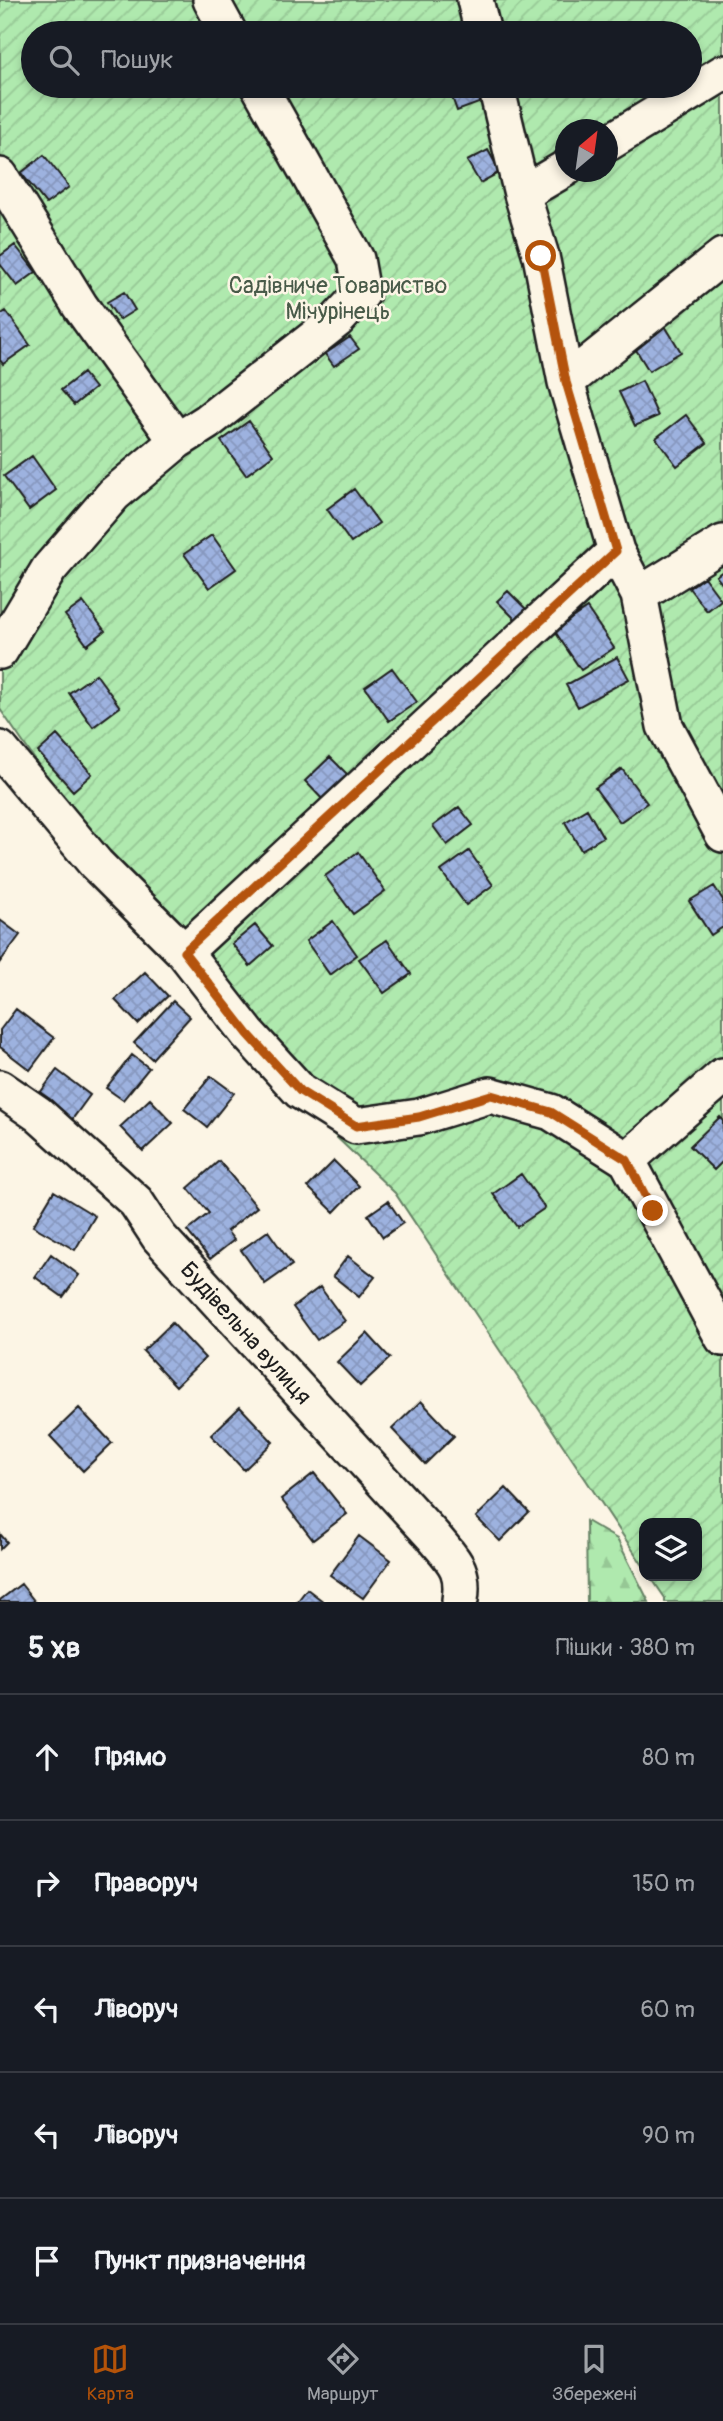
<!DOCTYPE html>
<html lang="uk">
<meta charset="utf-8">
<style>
:root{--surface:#171b24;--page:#242831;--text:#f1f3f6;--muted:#9ea1a6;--line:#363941;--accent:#b45309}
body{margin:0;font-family:Pangolin,sans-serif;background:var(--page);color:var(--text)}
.controls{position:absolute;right:21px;bottom:21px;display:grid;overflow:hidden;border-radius:14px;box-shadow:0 4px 10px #0003}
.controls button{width:63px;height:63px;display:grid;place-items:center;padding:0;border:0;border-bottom:2px solid var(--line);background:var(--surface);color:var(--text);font:35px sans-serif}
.compass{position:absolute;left:555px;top:119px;width:63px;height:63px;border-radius:50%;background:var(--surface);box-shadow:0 4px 10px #0003;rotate:29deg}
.stop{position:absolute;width:21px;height:21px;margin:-16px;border:5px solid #b45309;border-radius:50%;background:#fff}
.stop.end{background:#b45309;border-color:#fff;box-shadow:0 2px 7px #0008}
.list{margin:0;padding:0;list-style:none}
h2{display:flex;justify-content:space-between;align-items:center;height:91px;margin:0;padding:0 28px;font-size:30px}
h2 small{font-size:23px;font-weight:400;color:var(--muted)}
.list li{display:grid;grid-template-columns:46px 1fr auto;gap:21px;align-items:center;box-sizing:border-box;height:126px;padding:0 28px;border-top:2px solid var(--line)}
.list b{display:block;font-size:26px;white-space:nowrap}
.list em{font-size:23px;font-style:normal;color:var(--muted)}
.icon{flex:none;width:38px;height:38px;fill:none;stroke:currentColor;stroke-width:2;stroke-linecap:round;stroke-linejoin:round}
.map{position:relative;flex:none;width:723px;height:1602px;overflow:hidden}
.search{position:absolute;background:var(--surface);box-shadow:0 4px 10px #0003;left:21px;right:21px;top:21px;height:77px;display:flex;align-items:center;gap:18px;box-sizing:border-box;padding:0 24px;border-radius:38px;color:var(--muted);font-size:26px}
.sheet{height:721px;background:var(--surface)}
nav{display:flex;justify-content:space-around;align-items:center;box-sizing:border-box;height:98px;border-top:2px solid var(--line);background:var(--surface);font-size:19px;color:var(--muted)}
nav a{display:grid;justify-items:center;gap:4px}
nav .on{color:var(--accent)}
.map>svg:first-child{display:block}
.forest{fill:url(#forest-firs);stroke:#668265;stroke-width:2}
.garden{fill:url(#garden-furrows);stroke:#668265;stroke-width:2;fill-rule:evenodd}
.building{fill:url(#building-cross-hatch);stroke:#1c1c1c;stroke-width:2}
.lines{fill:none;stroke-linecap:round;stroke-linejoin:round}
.minor-casing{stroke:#1c1c1c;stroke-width:40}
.minor{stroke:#fcf5e5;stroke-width:35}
.route{stroke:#b45309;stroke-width:9}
.labels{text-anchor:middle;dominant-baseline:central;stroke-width:5;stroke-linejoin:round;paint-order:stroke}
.park-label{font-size:23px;fill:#485a48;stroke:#fcf5e5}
.street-label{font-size:23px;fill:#1c1c1c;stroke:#fcf5e5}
</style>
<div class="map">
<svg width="723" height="1602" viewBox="0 0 723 1602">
<defs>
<pattern id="forest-firs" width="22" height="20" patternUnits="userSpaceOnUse" patternTransform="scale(1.75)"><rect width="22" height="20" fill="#afe9ae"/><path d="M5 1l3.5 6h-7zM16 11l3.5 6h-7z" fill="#96c795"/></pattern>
<pattern id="garden-furrows" width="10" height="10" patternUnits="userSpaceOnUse" patternTransform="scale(1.75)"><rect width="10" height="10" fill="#afe9ae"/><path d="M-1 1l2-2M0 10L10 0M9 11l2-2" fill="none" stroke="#96c795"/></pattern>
<pattern id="building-cross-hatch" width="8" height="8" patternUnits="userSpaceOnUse" patternTransform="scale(1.75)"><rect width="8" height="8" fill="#9db2df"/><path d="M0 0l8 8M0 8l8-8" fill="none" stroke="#8798bf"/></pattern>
</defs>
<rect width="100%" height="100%" fill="#fcf5e5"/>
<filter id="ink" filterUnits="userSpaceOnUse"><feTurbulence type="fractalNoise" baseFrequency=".0143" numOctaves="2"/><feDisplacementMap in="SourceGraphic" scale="14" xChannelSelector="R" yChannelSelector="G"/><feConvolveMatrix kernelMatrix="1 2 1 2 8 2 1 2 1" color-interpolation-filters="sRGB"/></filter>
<g filter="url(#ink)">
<!-- forest -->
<path class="forest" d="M 586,1521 L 617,1539 L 649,1602 L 587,1602 Z"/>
<!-- garden -->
<path class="garden" d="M 0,0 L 723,0 L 723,1602 L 665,1602 L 665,1598 L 650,1576 L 697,1576 L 697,1523 L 644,1523 L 644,1567 L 395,1193 L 308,1110 L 84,831 L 0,709 ZM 33,33 L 690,33 L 690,86 L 33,86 ZM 566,130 L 608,130 L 608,172 L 566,172 Z"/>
<!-- building -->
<path class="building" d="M 281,86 L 301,86 L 286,95 Z
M 448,86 L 482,86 L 487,100 L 457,111 Z
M 488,150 L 500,172 L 480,183 L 467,161 Z
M 44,155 L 69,187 L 46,204 L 21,173 Z
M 15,245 L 36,272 L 17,286 L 0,264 L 0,256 Z
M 124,292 L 135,310 L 119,320 L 107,302 Z
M 6,311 L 30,345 L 3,364 L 0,360 L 0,315 Z
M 662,321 L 681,352 L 649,371 L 630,340 Z
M 350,337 L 359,349 L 334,366 L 325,354 Z
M 83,373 L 95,388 L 74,405 L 61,390 Z
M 642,381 L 658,416 L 635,426 L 619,392 Z
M 686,415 L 707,443 L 677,466 L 656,438 Z
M 249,421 L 273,455 L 246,475 L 221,441 Z
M 32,456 L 56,490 L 29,510 L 4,476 Z
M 354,489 L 379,523 L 351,543 L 327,509 Z
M 212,535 L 236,569 L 209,588 L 184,554 Z
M 723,571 L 723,585 L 716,576 Z
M 704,577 L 721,600 L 707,611 L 689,588 Z
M 508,591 L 527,610 L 516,620 L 497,601 Z
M 83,602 L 105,631 L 87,645 L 65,615 Z
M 587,608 L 614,648 L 581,670 L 554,630 Z
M 617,657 L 629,679 L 578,707 L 566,685 Z
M 392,668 L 417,702 L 389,721 L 365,687 Z
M 96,674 L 120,707 L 93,727 L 69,693 Z
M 57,735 L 92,774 L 73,791 L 38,752 Z
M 330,757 L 349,776 L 324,801 L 305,781 Z
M 622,769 L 647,803 L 620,822 L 595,788 Z
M 459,807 L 473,825 L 447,845 L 433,826 Z
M 587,809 L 603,837 L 581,850 L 565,822 Z
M 469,851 L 493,885 L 466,905 L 441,871 Z
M 358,852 L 385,891 L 353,914 L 325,876 Z
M 714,886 L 723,900 L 723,927 L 711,935 L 689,901 Z
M 0,920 L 20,935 L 0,962 Z
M 333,921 L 357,955 L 330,975 L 306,941 Z
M 255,925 L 273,946 L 250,966 L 232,944 Z
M 387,940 L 411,974 L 384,993 L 359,959 Z
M 145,972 L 168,996 L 138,1024 L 115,1000 Z
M 173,1001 L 190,1017 L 152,1059 L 134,1043 Z
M 16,1009 L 54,1038 L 30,1070 L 0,1047 L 0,1030 Z
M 132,1055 L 149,1068 L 123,1100 L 106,1088 Z
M 57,1070 L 90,1095 L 71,1121 L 37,1097 Z
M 211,1076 L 234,1093 L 207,1127 L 184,1109 Z
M 150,1099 L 173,1123 L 143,1151 L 120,1127 Z
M 720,1117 L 723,1120 L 723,1161 L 714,1170 L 690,1146 Z
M 219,1161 L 257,1207 L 227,1231 L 234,1240 L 210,1259 L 187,1231 L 209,1213 L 188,1188 Z
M 334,1161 L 359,1186 L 334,1212 L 308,1187 Z
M 521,1174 L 545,1208 L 517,1227 L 493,1194 Z
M 54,1191 L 95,1216 L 75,1250 L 33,1226 Z
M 388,1201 L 403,1223 L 383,1237 L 368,1215 Z
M 268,1231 L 292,1265 L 265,1284 L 241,1250 Z
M 51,1254 L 79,1275 L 63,1297 L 35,1277 Z
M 348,1256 L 375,1277 L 359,1297 L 333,1276 Z
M 320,1287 L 345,1321 L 317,1340 L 293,1307 Z
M 172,1323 L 205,1358 L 176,1386 L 143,1351 Z
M 367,1333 L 390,1358 L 360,1386 L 337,1362 Z
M 421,1401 L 454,1436 L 425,1464 L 392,1429 Z
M 240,1407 L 273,1442 L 244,1470 L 211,1435 Z
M 79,1408 L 112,1443 L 83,1471 L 50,1436 Z
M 314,1473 L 347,1514 L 313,1540 L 281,1499 Z
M 506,1488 L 529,1512 L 500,1541 L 476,1517 Z
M 0,1534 L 7,1542 L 0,1549 Z
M 359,1536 L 391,1560 L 363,1598 L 330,1575 Z
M 21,1584 L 35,1602 L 0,1602 L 0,1600 Z
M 307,1589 L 324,1602 L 297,1602 Z"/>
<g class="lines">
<!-- minor casing -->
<g class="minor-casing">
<path id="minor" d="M 211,0 L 229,33
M 475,0 L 483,33
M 496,86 L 522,194 L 541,256 L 566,382 L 616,551 L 639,595 L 665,726 L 723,834
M 608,143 L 723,73
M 0,176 L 80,306 L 177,441
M 522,194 L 566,168
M 566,382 L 723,256
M 639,595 L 723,543
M 0,651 L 49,569 L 114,494 L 177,441 L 207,422 L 337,320 L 362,293 L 356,259 L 259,86
M 0,749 L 96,864 L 184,952 L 248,1034 L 300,1091 L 356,1126 L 419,1117 L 490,1095 L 551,1112 L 627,1160 L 723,1338
M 184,952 L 616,551
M 0,1088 L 38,1114 L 136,1202 L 159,1237 L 433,1536 C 452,1560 465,1567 460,1600
M 627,1160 L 723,1076"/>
</g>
<!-- minor -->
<use href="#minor" class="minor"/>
</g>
</g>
<g class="lines" filter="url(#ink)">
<!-- route -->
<path class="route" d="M 541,256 L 566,382 L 616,551 L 184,952 L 248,1034 L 300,1091 L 356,1126 L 419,1117 L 491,1095 L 551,1112 L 627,1160 L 653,1211"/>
</g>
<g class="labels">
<!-- park labels -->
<g class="park-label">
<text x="338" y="285">Садівниче Товариство<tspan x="338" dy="26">Мічурінець</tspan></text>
</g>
<!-- street labels -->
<g class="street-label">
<text transform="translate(246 1333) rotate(48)">Будівельна вулиця</text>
</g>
</g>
</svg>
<div class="controls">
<button><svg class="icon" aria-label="layers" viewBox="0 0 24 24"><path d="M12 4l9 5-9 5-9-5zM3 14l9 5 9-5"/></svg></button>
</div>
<svg class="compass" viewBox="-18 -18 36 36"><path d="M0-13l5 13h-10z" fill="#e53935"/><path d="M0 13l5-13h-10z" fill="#9ea1a6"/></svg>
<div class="stop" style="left:541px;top:256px"></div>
<div class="stop end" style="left:653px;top:1211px"></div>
<div class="search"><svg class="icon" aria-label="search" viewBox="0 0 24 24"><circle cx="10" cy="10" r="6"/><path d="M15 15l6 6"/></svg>Пошук</div>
</div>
<section class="sheet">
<h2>5 хв<small>Пішки · 380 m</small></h2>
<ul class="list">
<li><svg class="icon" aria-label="ahead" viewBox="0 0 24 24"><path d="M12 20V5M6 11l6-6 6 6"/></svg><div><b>Прямо</b></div><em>80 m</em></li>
<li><svg class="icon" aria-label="right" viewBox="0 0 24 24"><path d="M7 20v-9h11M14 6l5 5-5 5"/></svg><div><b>Праворуч</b></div><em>150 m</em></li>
<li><svg class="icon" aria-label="left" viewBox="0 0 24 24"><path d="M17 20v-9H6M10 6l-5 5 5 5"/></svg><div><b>Ліворуч</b></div><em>60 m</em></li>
<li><svg class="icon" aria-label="left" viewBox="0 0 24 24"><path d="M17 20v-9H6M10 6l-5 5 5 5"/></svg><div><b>Ліворуч</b></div><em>90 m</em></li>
<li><svg class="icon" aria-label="arrive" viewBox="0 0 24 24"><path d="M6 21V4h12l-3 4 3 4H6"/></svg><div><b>Пункт призначення</b></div></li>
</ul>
</section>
<nav>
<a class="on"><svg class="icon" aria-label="map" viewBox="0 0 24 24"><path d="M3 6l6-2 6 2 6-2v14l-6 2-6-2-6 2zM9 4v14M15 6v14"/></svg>Карта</a>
<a><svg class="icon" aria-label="directions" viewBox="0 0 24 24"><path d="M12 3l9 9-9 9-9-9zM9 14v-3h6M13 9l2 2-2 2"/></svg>Маршрут</a>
<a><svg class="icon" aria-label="saved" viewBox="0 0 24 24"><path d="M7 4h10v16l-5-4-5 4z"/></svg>Збережені</a>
</nav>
